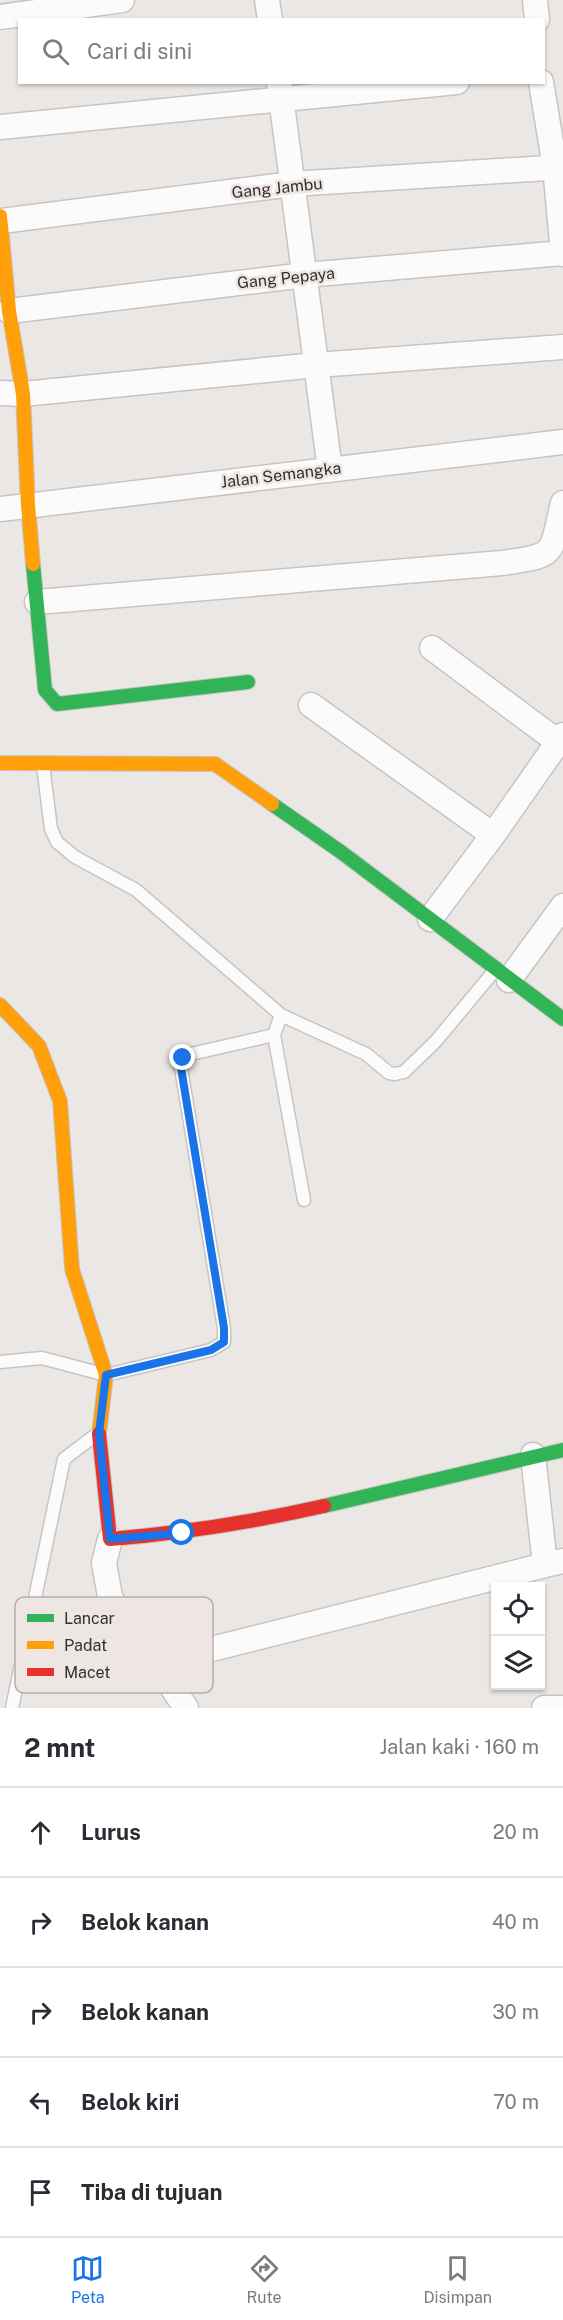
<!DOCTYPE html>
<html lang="id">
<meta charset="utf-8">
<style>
:root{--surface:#fff;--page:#f2f2f3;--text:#2b2b33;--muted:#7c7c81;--line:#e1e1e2;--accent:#1a73e8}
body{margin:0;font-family:"Public Sans",sans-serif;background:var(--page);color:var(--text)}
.controls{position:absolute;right:18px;bottom:18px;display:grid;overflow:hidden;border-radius:0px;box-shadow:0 2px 4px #0004}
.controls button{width:54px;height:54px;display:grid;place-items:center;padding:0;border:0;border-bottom:2px solid var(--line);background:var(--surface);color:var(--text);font:30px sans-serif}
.stop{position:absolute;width:18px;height:18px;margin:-14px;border:4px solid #1a73e8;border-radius:50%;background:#fff}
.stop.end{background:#1a73e8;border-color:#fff;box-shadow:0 2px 6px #0008}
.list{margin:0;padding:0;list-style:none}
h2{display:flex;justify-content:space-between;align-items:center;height:78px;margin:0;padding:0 24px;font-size:26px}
h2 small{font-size:20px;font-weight:400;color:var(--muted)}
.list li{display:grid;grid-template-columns:39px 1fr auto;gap:18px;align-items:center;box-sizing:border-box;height:90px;padding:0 24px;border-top:2px solid var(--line)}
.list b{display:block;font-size:22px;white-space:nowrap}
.list em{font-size:20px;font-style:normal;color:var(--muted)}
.icon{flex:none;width:33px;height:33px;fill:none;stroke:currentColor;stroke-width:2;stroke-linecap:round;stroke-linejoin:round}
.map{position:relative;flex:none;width:563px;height:1708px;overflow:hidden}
.search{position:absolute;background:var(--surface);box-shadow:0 2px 4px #0004;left:18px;right:18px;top:18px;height:66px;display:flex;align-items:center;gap:15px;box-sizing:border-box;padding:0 21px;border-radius:0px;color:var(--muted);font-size:22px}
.sheet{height:528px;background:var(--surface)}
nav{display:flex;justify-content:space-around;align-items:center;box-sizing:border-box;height:84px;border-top:2px solid var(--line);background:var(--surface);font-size:16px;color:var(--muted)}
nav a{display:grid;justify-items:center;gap:3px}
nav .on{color:var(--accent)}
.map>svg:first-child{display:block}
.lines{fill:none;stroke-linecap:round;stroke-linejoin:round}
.lane-casing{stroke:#c7c5c3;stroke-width:15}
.street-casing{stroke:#c7c5c3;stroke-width:27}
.fast-casing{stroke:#c7c5c3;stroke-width:16}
.slow-casing{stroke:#c7c5c3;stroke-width:16}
.jam-casing{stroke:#c7c5c3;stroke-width:16}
.lane{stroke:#fcfbfb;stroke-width:12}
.street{stroke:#fcfbfb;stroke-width:24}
.fast{stroke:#30b455;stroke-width:14}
.slow{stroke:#ff9f0a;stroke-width:14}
.jam{stroke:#e5322d;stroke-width:14}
.route{stroke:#1a73e8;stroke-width:8}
.labels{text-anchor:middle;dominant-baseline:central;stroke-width:5;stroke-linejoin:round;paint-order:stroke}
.street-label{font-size:16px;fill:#33302f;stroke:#ede6e2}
.key{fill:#ede6e2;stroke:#b5afac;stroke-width:1.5}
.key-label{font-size:16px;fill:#33302f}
</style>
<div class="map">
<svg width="563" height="1708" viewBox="0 0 563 1708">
<rect width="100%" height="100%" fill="#eae7e5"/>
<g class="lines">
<!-- lane casing -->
<g class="lane-casing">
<path id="lane" d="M 43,765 L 51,829 L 57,842 L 75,857 L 136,890 L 281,1015 L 366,1054 L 389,1073 L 395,1074 L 404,1072 L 436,1041 L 495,970
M 274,1035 L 304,1200
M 0,1362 L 42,1358 L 106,1375 L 211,1350 L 224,1342 L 224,1328 L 180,1062 L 191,1054 L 274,1035 L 281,1015
M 12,1708 L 64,1459 L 97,1434"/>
</g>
<!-- street casing -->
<g class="street-casing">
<path id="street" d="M 267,0 L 270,20
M 535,0 L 537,20
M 0,17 L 122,0
M 279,82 L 330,470
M 541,82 L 555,167 L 563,254
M 0,127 L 457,82
M 1,221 L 292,184 L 563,167
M 9,311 L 305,275 L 563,253
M 0,393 L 23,394 L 316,365 L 563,347
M 0,509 L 563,442
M 37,602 L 502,563 C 558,555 550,556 563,503
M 432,648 L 558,742
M 311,705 L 493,835
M 430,919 L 493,835 L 563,735
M 509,980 L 563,906
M 533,1455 L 545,1565 L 563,1561
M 110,1539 L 104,1563 L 110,1597 L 129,1631 L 156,1663 L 186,1708
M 156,1663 L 545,1565
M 544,1708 L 563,1708"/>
</g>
<!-- fast casing -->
<g class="fast-casing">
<path id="fast" d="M 33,564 L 45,690 L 57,704 L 248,682
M 272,804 L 341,852 L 563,1019
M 324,1506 L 563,1450"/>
</g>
<!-- slow casing -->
<g class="slow-casing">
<path id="slow" d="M 0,216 L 9,311 L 23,394 L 28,505 L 33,564
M 0,763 L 215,764 L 272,804
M 0,1005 L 39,1046 L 60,1101 L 72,1269 L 106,1375 L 99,1434"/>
</g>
<!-- jam casing -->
<g class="jam-casing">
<path id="jam" d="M 99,1434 L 110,1539 C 182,1533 253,1522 324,1506"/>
</g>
<!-- lane -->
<use href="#lane" class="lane"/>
<!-- street -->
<use href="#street" class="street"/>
<!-- fast -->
<use href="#fast" class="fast"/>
<!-- slow -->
<use href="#slow" class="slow"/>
<!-- jam -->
<use href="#jam" class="jam"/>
</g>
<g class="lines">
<!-- route -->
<path class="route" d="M 182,1533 L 110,1539 L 99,1433 L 106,1375 L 211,1350 L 224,1342 L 224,1328 L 180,1062 L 183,1058"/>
</g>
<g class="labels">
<!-- street labels -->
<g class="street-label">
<text transform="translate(277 188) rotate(-6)">Gang Jambu</text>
<text transform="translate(286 278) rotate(-6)">Gang Pepaya</text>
<text transform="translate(281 475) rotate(-7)">Jalan Semangka</text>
</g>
</g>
<!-- legend -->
<rect x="15" y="1597" width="198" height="96" rx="9" class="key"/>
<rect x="27" y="1614" width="27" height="8" fill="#30b455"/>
<rect x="27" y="1641" width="27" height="8" fill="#ff9f0a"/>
<rect x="27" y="1668" width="27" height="8" fill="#e5322d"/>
<g class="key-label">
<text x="64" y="1624">Lancar</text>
<text x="64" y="1651">Padat</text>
<text x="64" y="1678">Macet</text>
</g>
</svg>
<div class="controls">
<button><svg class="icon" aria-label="locate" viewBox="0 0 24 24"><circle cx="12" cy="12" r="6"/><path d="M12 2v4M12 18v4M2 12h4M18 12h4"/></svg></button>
<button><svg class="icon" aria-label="layers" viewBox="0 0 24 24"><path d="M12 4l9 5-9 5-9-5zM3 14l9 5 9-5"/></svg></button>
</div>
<div class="stop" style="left:182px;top:1533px"></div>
<div class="stop end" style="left:183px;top:1058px"></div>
<div class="search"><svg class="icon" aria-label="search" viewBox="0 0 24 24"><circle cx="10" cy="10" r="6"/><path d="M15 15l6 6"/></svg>Cari di sini</div>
</div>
<section class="sheet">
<h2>2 mnt<small>Jalan kaki · 160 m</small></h2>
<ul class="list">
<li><svg class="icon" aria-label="ahead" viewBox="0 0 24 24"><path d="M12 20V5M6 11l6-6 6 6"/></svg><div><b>Lurus</b></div><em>20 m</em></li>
<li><svg class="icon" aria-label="right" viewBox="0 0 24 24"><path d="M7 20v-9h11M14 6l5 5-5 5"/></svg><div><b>Belok kanan</b></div><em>40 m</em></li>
<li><svg class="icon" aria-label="right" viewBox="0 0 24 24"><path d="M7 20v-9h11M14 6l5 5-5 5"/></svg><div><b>Belok kanan</b></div><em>30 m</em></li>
<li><svg class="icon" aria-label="left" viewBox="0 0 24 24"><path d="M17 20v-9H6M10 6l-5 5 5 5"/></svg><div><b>Belok kiri</b></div><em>70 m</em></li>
<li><svg class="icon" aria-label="arrive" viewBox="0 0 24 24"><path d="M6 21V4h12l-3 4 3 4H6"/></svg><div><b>Tiba di tujuan</b></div></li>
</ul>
</section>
<nav>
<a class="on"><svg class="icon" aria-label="map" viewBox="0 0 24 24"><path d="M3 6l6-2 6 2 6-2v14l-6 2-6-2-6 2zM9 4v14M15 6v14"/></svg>Peta</a>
<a><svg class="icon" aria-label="directions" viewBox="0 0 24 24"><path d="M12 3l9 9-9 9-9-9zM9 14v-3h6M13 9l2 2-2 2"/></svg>Rute</a>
<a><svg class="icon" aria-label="saved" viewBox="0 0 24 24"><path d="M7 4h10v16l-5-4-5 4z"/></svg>Disimpan</a>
</nav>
